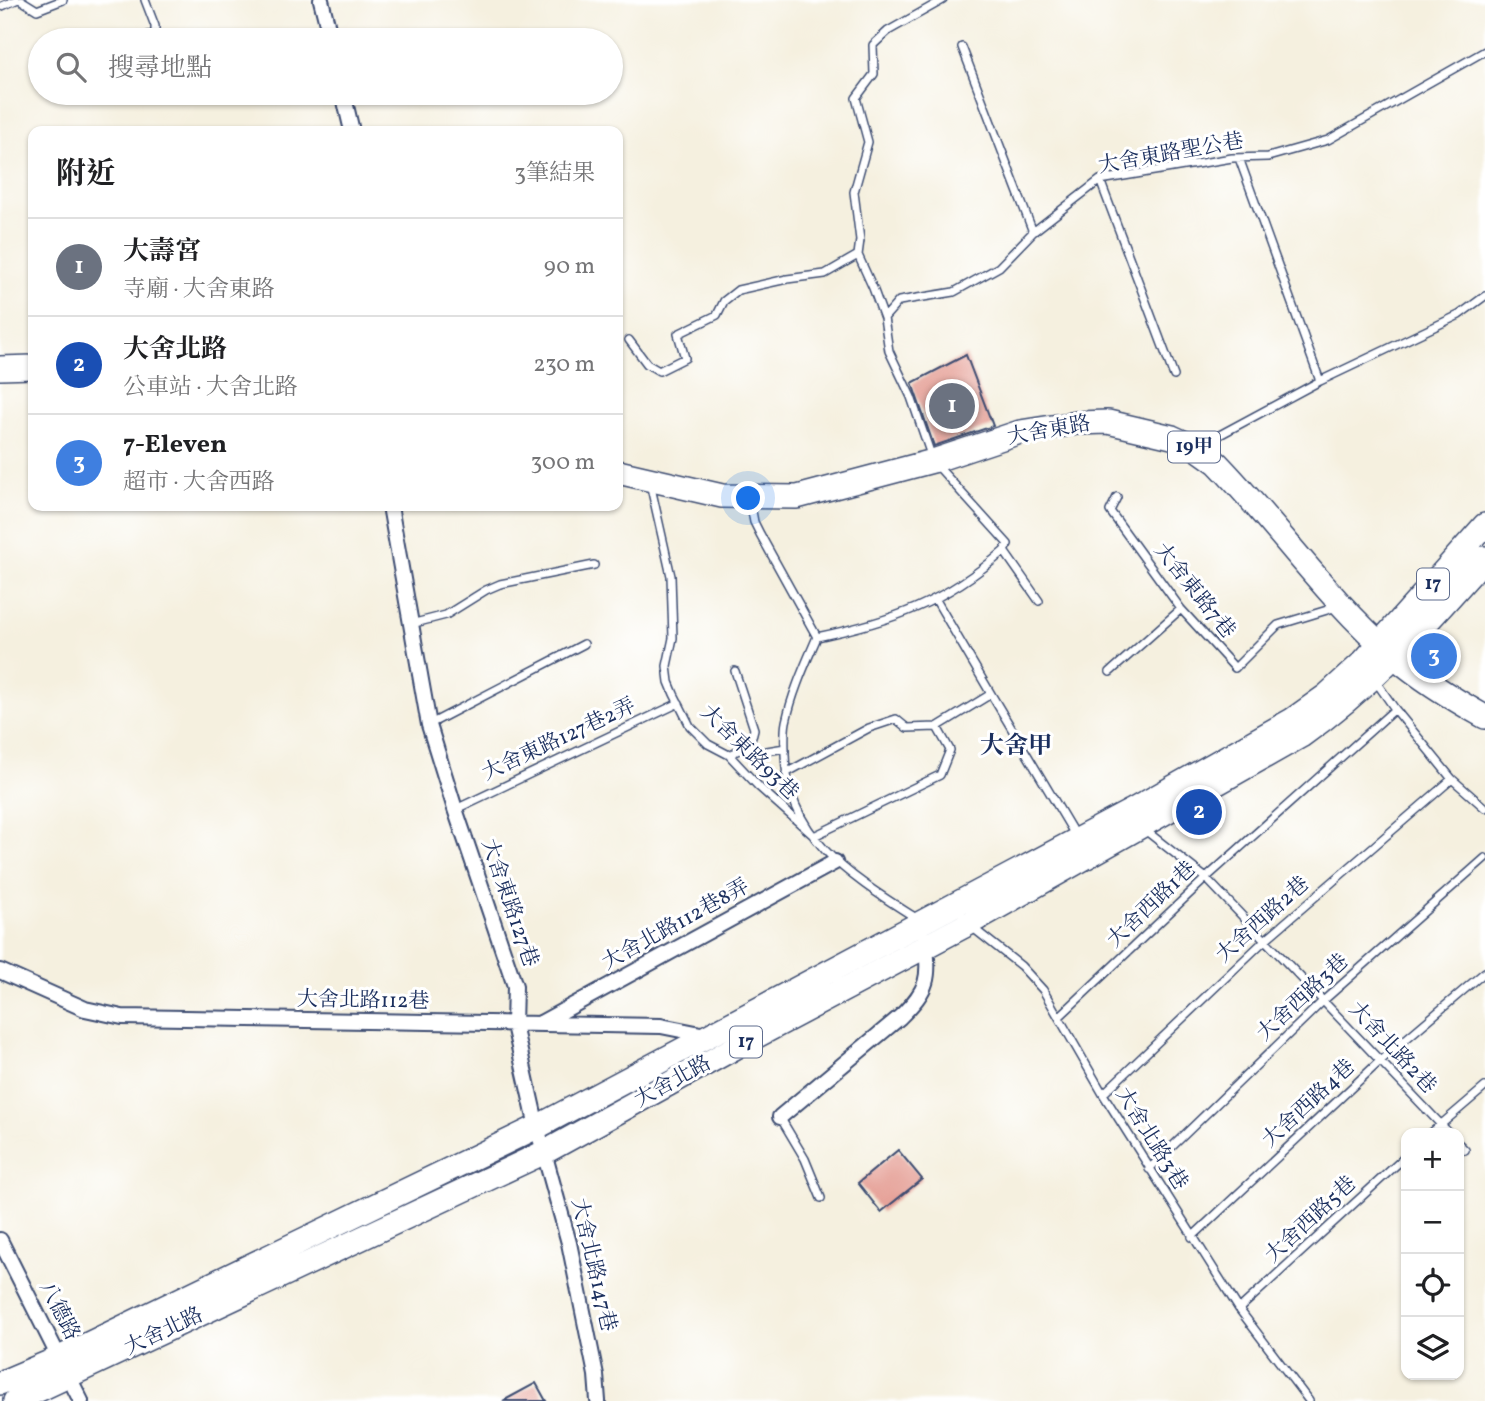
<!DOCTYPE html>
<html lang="zh-TW">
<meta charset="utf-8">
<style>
:root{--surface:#fff;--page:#f2f2f2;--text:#202124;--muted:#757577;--line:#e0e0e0;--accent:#1f6fb2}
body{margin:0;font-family:Vollkorn,"Noto Serif TC",serif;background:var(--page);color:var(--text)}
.controls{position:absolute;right:21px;bottom:21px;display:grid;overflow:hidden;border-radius:14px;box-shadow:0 2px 5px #0004}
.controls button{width:63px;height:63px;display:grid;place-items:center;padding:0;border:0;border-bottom:2px solid var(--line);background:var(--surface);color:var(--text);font:35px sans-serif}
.you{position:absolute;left:749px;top:499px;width:24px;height:24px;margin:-18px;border:5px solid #fff;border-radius:50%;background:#1a73e8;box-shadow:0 0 0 10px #1a73e833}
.badge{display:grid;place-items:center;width:46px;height:46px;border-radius:50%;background:var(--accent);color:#fff;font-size:23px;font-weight:700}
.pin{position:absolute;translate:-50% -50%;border:4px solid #fff;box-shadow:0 2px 7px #0006}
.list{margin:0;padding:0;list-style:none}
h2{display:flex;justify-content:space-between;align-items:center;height:91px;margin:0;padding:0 28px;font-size:30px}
h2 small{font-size:23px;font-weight:400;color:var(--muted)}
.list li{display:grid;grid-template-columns:46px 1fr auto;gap:21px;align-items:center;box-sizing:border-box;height:98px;padding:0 28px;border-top:2px solid var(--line)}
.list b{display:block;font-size:26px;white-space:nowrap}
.list p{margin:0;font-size:23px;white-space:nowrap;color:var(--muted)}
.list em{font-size:23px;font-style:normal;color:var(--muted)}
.icon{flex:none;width:38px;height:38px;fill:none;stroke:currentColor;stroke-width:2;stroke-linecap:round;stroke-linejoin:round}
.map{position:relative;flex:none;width:1485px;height:1401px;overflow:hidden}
.search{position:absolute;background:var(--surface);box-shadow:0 2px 5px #0004;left:28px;top:28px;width:595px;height:77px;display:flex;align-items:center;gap:18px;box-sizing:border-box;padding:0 24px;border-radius:38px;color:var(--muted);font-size:26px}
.panel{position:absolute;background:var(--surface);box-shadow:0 2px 5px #0004;left:28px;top:126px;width:595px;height:385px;border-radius:14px}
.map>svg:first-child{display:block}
.building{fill:#e6a39a}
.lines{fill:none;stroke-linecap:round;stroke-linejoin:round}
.service-casing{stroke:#3c4c71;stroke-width:10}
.minor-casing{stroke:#3c4c71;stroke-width:18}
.primary-casing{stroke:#3c4c71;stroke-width:26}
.service{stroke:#fff;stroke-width:7}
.minor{stroke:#fff;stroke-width:14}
.primary{stroke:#fff;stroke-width:23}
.labels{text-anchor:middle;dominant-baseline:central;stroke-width:6;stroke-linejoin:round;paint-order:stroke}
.shield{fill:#fff;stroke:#5f6d8e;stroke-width:2}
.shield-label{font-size:19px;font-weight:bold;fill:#1b2f5e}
.street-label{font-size:21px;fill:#1b2f5e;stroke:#fff}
.quarter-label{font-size:24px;font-weight:bold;fill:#1b2f5e;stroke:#fff}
</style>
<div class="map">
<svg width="1485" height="1401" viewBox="0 0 1485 1401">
<rect width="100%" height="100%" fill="#fff"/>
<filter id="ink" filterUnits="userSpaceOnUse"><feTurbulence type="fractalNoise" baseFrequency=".0143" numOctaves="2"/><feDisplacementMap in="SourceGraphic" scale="14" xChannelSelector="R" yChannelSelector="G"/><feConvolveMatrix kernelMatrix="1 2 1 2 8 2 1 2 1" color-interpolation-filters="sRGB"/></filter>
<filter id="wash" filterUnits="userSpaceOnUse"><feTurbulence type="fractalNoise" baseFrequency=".00686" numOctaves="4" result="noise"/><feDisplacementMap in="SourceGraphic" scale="28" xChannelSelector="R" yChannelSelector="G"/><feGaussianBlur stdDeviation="1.57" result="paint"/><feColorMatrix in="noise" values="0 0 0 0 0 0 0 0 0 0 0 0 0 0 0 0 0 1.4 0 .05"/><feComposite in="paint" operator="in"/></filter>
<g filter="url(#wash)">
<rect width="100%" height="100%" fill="#f5f0df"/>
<g id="blocks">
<!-- building -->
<path class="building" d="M 966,355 L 993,426 L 934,446 L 912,383 Z
M 898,1150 L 922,1179 L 881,1212 L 858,1183 Z
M 536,1383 L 546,1401 L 503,1401 Z"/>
</g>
</g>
<g filter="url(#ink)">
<use href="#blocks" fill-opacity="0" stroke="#3c4c71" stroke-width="2"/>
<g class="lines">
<!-- service casing -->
<g class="service-casing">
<path id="service" d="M 21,0 L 37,10 L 63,0
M 0,7 L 16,0
M 135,40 L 155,33 L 155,26 L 145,0
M 962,47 L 1033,232
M 1239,158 L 1320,381
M 1100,180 L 1174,376
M 858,255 L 873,288 L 884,318 L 889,351 L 911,397 L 933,461 L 1008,544 L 1004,551 L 1039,601
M 858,255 L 860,240 L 854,192 L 868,142 L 856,98 L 874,74 L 873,45 L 888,31 L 943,0
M 884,318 L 899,301 L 954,292 L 999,267 L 1033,232 L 1100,180 L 1232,158 L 1268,157 L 1328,140 L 1485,51
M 629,340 L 647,364 L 659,371 L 685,358 L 678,334 L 717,315 L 724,301 L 738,290 L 787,279 L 825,274 L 858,255
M 1201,445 L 1320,381 L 1459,315 L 1485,296
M 650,483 L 671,576 L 673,638 L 667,666 L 669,682 L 674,694 L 690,726 L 708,744 L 729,755 L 759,787 L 814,836 L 940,775 L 950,750 L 937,727
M 1117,497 L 1110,511 L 1181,609 L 1235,668 L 1278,625 L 1337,607
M 750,501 L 754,522 L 760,534 L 817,637
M 936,600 L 991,694
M 411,624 L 446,615 L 486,590 L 500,584 L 594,565
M 817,637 C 805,665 792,693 786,722 C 784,732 785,744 785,754 C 787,840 855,879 919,920
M 817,637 C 893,621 944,603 1004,551
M 1110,672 L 1181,609
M 1374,679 L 1395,709 L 1452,779 L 1485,808
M 430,724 L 584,644
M 746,747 L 754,753 L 785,748
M 729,755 C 743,748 751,745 754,729 L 735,671
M 786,773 L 869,728 L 896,719 L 907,728 L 937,727 L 991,694 L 1075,835
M 456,809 L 679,703
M 1145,830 L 1206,878 L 1449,1133
M 957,906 L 968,924 L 1021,966 L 1043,990 L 1103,1094 L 1239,1309 L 1309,1401
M 1060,1016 L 1206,878 L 1395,709
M 1103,1094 L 1265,940 L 1452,779
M 780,1117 L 805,1159 L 821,1198
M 1431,1133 L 1485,1087
M 1459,1144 L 1465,1150
M 1149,1169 L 1323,1001 L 1485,858
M 1192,1237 L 1380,1061 L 1485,972
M 1239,1309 L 1406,1156"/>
</g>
<!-- minor casing -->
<g class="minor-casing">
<path id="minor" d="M 321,0 L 331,40
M 343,93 L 352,131
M 390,506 L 429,725 L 455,809 L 515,986 L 514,1025 L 537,1127 L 569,1243 L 596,1375 L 598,1401
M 0,971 L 85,1009 L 122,1017 L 661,1026 L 711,1036
M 539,1024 L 835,862
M 780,1117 L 900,1017 C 929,988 930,980 925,939
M 0,1240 L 81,1401"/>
</g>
<!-- primary casing -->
<g class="primary-casing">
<path id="primary" d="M 0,368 L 33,367
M 618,472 L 722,496 L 797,497 L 933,461 L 1020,432 L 1077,423 L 1108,422 L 1172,437 L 1196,448 L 1217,463 C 1278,526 1328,600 1395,657 C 1423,681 1453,699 1485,717
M 0,1383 L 59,1358 L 537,1127 L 1131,811 L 1292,720 L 1327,695 L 1363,662 L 1485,525
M 15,1401 L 545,1152 L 738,1046 L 968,924 L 1301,736 C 1374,685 1426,624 1485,558"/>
</g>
<!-- service -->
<use href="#service" class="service"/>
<!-- minor -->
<use href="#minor" class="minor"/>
<!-- primary -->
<use href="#primary" class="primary"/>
</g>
</g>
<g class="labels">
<!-- shield labels -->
<g class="shield">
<rect x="1168" y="431.5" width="52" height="31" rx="5"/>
<rect x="1417" y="568.5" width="32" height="31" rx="5"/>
<rect x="730" y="1026.5" width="32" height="31" rx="5"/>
</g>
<g class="shield-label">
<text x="1194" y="447">19甲</text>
<text x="1433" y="584">17</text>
<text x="746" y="1042">17</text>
</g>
<!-- street labels -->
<g class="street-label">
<text transform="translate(1171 154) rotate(-10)">大舍東路聖公巷</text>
<text transform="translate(1049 431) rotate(-10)">大舍東路</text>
<text transform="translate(1194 591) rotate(51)">大舍東路7巷</text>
<text transform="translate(559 740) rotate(-25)">大舍東路127巷2弄</text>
<text transform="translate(749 753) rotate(44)">大舍東路93巷</text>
<text transform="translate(509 903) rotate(71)">大舍東路127巷</text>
<text transform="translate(1152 905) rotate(-44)">大舍西路1巷</text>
<text transform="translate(1263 920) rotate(-42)">大舍西路2巷</text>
<text transform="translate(676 925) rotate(-29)">大舍北路112巷8弄</text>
<text transform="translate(1303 998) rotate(-43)">大舍西路3巷</text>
<text transform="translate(363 1001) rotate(1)">大舍北路112巷</text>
<text transform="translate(1392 1048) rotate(47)">大舍北路2巷</text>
<text transform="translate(673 1082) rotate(-29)">大舍北路</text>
<text transform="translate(1309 1104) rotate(-43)">大舍西路4巷</text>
<text transform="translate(1151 1139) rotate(58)">大舍北路3巷</text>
<text transform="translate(1311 1220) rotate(-43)">大舍西路5巷</text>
<text transform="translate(593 1265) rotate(77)">大舍北路147巷</text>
<text transform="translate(59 1311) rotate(63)">八德路</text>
<text transform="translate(164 1332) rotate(-25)">大舍北路</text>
</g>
<!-- quarter labels -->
<g class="quarter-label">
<text x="1016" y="747">大舍甲</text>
</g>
</g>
</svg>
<div class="controls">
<button>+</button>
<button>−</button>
<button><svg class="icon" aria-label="locate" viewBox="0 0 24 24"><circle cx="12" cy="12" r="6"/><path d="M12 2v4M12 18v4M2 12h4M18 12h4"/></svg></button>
<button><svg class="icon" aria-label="layers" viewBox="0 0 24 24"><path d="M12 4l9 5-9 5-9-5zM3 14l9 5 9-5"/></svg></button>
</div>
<div class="you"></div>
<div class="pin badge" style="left:952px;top:406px;background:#6b7280">1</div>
<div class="pin badge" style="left:1199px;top:812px;background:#1a4fb4">2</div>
<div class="pin badge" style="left:1434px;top:656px;background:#3f7fe0">3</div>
<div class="search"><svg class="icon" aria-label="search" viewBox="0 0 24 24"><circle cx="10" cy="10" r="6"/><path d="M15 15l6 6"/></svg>搜尋地點</div>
<section class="panel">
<h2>附近<small>3筆結果</small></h2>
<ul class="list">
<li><span class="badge" style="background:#6b7280">1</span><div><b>大壽宮</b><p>寺廟 · 大舍東路</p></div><em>90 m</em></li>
<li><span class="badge" style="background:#1a4fb4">2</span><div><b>大舍北路</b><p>公車站 · 大舍北路</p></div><em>230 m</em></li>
<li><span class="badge" style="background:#3f7fe0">3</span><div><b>7-Eleven</b><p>超市 · 大舍西路</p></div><em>300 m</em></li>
</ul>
</section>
</div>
